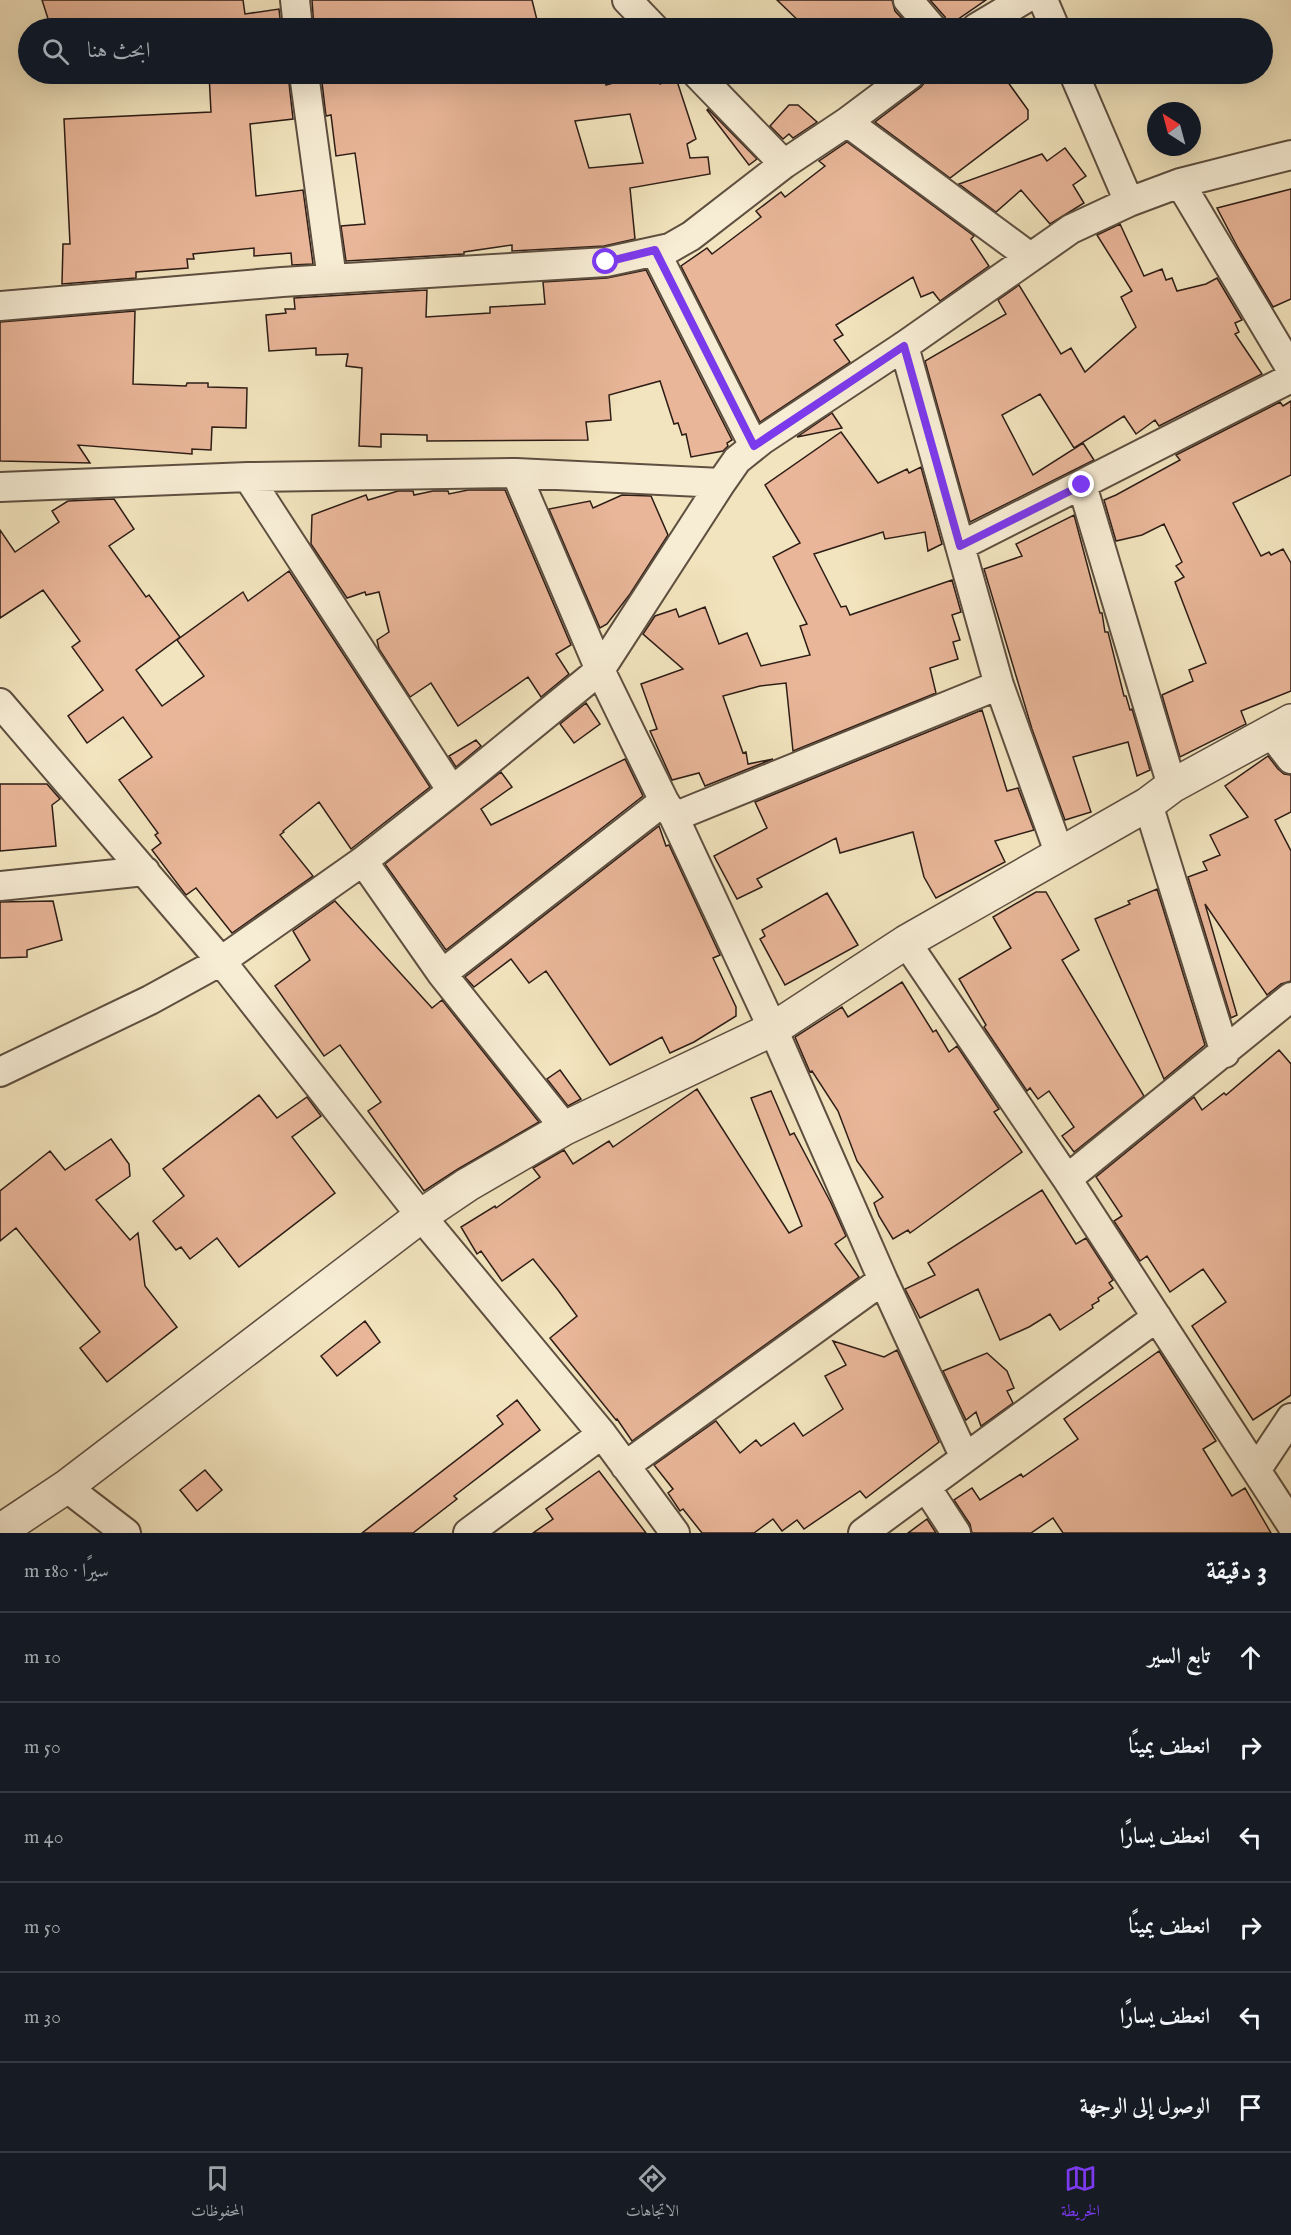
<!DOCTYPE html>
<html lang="ar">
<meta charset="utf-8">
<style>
:root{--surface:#171b24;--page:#20242c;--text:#f1f3f6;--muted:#9ea1a6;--line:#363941;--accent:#7c3aed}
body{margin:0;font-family:"IM FELL English",Amiri,serif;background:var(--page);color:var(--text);direction:rtl}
.compass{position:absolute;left:1147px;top:102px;width:54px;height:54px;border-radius:50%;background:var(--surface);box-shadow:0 6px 24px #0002;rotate:324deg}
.stop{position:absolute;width:18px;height:18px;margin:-14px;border:4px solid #7c3aed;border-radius:50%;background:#fff}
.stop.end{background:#7c3aed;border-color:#fff;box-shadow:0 2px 6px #0008}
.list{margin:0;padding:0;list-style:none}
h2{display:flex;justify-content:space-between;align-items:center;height:78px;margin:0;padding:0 24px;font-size:26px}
h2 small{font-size:20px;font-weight:400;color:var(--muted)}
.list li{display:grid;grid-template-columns:39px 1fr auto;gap:18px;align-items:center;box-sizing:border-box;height:90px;padding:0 24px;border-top:2px solid var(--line)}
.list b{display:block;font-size:22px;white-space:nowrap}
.list em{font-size:20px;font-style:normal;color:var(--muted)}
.icon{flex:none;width:33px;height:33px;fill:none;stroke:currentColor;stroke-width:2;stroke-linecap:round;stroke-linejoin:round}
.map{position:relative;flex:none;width:1291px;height:1533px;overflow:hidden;direction:ltr}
.search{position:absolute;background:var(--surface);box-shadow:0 6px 24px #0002;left:18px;right:18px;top:18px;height:66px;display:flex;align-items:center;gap:15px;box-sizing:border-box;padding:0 21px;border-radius:33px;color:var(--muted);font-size:22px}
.sheet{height:618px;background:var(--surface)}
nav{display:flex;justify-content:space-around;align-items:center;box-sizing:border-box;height:84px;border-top:2px solid var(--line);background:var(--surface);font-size:16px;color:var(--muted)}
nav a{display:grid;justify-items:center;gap:3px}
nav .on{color:var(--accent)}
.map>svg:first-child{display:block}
.building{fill:#e9b699;stroke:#2d1d16;stroke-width:1.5;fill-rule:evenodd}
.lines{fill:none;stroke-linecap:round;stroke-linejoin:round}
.minor-casing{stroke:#5e4f40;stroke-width:32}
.tertiary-casing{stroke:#5e4f40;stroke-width:36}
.minor{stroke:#f7edd5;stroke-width:28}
.tertiary{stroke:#f7edd5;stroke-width:33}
.route{stroke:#7c3aed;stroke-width:8}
</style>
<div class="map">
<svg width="1291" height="1533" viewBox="0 0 1291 1533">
<rect width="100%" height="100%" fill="#f2e4be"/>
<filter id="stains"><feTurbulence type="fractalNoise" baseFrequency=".00333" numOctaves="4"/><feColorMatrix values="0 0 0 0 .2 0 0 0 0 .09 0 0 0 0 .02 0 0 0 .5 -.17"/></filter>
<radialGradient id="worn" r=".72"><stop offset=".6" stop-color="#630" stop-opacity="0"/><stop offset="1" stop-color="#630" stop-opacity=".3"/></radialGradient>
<!-- building -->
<path class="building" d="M 42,0 L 243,0 L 245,14 L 279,9 L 281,28 L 51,28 Z
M 312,0 L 532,0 L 539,28 L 314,28 Z
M 777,0 L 892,0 L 895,11 L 911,28 L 806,28 Z
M 930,0 L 986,0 L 948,26 L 945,17 Z
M 209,74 L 288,74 L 293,119 L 250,124 L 256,196 L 303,190 L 313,264 L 292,265 L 291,253 L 254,256 L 254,248 L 193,254 L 194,259 L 187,259 L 188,268 L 136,272 L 136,278 L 62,284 L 63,244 L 70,244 L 64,119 L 211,112 Z
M 321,74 L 604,74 L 606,85 L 645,74 L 657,74 L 660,84 L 676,78 L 696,139 L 687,144 L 690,158 L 708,157 L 710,174 L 630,188 L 635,239 L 604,246 L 512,251 L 512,245 L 464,252 L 464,254 L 346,261 L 341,226 L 365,224 L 355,153 L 336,156 L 331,115 L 326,116 ZM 630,114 L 643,163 L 589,168 L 575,121 Z
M 927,74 L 1002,74 L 1028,110 L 1028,119 L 950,178 L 875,122 L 921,87 L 926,81 Z
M 789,105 L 798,105 L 817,122 L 793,138 L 789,134 L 783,139 L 770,126 Z
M 708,109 L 757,159 L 749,165 L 707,110 Z
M 847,142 L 974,236 L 971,239 L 989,266 L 940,301 L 933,292 L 921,297 L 913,277 L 836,325 L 843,335 L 834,340 L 850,362 L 760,422 L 681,266 L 707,248 L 712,254 L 761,217 L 756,211 L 781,192 L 785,197 L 825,166 L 819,161 Z
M 1065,148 L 1086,176 L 1073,185 L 1084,203 L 1050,224 L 1021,190 L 996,212 L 959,184 L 1042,154 L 1047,161 Z
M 1291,189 L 1291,299 L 1273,307 L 1238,248 L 1217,208 Z
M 1120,224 L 1144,276 L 1162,269 L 1166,280 L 1172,278 L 1177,291 L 1206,284 L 1217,278 L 1242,320 L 1235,323 L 1239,332 L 1235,334 L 1262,374 L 1159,426 L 1155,420 L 1136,434 L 1124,416 L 1074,448 L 1040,394 L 1002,415 L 1033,475 L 1083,443 L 1094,460 L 970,522 L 925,361 L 1006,314 L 998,300 L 1019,285 L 1061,354 L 1071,348 L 1085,372 L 1136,327 L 1121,297 L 1132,291 L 1097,235 Z
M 646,270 L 732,440 L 727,443 L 728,446 L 723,451 L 691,457 L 686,434 L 682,435 L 678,423 L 674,424 L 660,381 L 609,395 L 611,420 L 586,422 L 588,440 L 427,441 L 427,435 L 381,434 L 381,447 L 359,446 L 362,368 L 346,366 L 348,354 L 316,355 L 316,348 L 269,351 L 266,315 L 286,313 L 285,309 L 295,309 L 294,298 L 427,290 L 426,317 L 490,313 L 490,307 L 545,304 L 543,282 L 607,278 Z
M 135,311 L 133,384 L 186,386 L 187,383 L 208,383 L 208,387 L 247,388 L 246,428 L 212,427 L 211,450 L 192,449 L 192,454 L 78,445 L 90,463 L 0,461 L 0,322 Z
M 1291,401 L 1291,475 L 1233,503 L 1261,556 L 1269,552 L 1271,555 L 1283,549 L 1291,563 L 1291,691 L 1241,711 L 1246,724 L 1180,757 L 1162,695 L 1193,681 L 1189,670 L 1206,663 L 1175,582 L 1184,577 L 1176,566 L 1182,562 L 1164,524 L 1142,535 L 1116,541 L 1104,500 L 1116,495 L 1180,460 L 1176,455 L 1280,402 L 1283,406 Z
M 832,413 L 842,428 L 797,437 Z
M 841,432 L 878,483 L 907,469 L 909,473 L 921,467 L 942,544 L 928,551 L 925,532 L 885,539 L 883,532 L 814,554 L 841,607 L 846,606 L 850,615 L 952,580 L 961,612 L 952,615 L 960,640 L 953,642 L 958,659 L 930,668 L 936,693 L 793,751 L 786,683 L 760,686 L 723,696 L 743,753 L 746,752 L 748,764 L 773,759 L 705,786 L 699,773 L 672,780 L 650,731 L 657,729 L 641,684 L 683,669 L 643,634 L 655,616 L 676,609 L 679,617 L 705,607 L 719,644 L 747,633 L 761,666 L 810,655 L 800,626 L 807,624 L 773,557 L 800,543 L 765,485 Z
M 468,490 L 505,490 L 571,645 L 556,654 L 569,674 L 541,697 L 528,677 L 458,726 L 431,683 L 410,697 L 379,649 L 377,640 L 389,632 L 379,592 L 366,595 L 365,592 L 347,598 L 311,544 L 312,515 L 366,495 L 368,500 L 398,491 L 413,491 L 414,495 L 433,491 L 448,491 L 449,494 Z
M 622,495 L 651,496 L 668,535 L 630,594 L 607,624 L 600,628 L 549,509 L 590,501 L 593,508 Z
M 114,499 L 134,529 L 109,546 L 146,597 L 149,595 L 180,637 L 136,670 L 162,706 L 204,676 L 177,640 L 243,592 L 248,601 L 289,571 L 430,787 L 351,849 L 319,802 L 283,831 L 284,832 L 280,835 L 313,876 L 232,933 L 196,888 L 186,895 L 152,850 L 161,843 L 155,835 L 158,833 L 119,780 L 152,757 L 123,717 L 87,743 L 68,716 L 103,690 L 72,647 L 80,641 L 43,590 L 0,618 L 0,530 L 15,552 L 59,522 L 52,511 L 68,501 Z
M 1074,515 L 1100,613 L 1102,613 L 1105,632 L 1108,632 L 1124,696 L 1126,696 L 1130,710 L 1132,709 L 1150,770 L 1137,776 L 1128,742 L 1073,757 L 1091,812 L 1065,820 L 1032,729 L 984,569 L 1022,556 L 1016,544 Z
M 586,703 L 600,724 L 574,743 L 560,724 Z
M 982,710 L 1007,791 L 1018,788 L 1034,830 L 995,841 L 1005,862 L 936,898 L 924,877 L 913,832 L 840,853 L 836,838 L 757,879 L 762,887 L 737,899 L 714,856 L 767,828 L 755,802 Z
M 476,740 L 481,746 L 456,767 L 449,756 Z
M 1268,756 L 1278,769 L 1284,774 L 1291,775 L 1291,812 L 1275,820 L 1291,851 L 1291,981 L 1281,984 L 1267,995 L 1205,904 L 1237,1015 L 1231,1018 L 1188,877 L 1207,870 L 1203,862 L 1220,855 L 1210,835 L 1248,817 L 1225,786 Z
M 625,759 L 643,796 L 446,950 L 385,864 L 501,772 L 512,787 L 481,809 L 491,825 Z
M 0,784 L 47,784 L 60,799 L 52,805 L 56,846 L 0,851 Z
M 659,826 L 666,846 L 669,845 L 720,955 L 713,958 L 736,1007 L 736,1016 L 694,1042 L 670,1053 L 662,1037 L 610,1065 L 546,971 L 529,983 L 511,959 L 474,987 L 465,977 Z
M 1157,889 L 1205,1045 L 1164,1079 L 1095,919 L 1130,904 L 1128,901 Z
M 1036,892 L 1046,892 L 1079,950 L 1062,960 L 1144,1096 L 1074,1152 L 1062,1136 L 1074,1127 L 1049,1091 L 1038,1099 L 1030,1088 L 1027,1091 L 984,1027 L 986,1025 L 959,979 L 1011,948 L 993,917 Z
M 827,893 L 858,945 L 785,985 L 760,939 L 765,936 L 762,930 Z
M 53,901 L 62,940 L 27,950 L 27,957 L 0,958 L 0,902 Z
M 335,901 L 432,1008 L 442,1000 L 539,1122 L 458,1169 L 424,1191 L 368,1111 L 381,1102 L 340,1045 L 324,1056 L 275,986 L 310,960 L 293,931 Z
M 902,982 L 933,1032 L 936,1030 L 949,1052 L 957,1046 L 999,1109 L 994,1112 L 1022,1152 L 910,1233 L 908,1230 L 893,1239 L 879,1216 L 874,1203 L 883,1197 L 857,1161 L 838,1111 L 812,1071 L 810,1072 L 795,1037 L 842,1007 L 848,1017 Z
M 1279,1050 L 1291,1064 L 1291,1395 L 1253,1420 L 1192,1326 L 1226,1302 L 1203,1269 L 1170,1292 L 1147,1256 L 1140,1261 L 1114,1221 L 1122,1216 L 1096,1177 L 1194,1097 L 1202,1110 L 1224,1093 L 1226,1095 Z
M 560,1070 L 581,1099 L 568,1106 L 547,1079 Z
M 697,1089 L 789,1233 L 802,1226 L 751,1098 L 771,1091 L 790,1135 L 794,1133 L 831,1203 L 846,1236 L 835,1244 L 859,1277 L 632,1441 L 617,1419 L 616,1420 L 550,1338 L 577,1316 L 558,1290 L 533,1259 L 502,1281 L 481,1251 L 477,1254 L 461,1227 L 495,1206 L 496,1208 L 540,1177 L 533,1168 L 564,1150 L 573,1164 L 609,1141 L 613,1147 Z
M 259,1095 L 277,1118 L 307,1097 L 321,1116 L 292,1137 L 335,1193 L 239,1267 L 217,1238 L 190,1259 L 181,1247 L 176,1250 L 153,1221 L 184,1196 L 163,1169 Z
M 111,1139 L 129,1164 L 130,1176 L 96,1200 L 130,1240 L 138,1233 L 145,1286 L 177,1327 L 107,1382 L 80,1348 L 100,1332 L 16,1228 L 0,1241 L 0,1191 L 50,1151 L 65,1170 Z
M 1042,1190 L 1076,1244 L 1086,1238 L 1113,1280 L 1109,1283 L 1113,1288 L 1098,1298 L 1099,1301 L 1092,1305 L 1093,1308 L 1060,1330 L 1050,1314 L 1029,1327 L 1000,1340 L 978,1289 L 920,1318 L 905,1289 L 935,1275 L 928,1263 Z
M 365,1321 L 380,1342 L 337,1376 L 321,1356 Z
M 833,1341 L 884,1357 L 897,1350 L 939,1442 L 866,1498 L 860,1491 L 804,1529 L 797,1520 L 782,1531 L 773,1519 L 754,1533 L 702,1533 L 683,1509 L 680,1511 L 668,1493 L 673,1489 L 654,1465 L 716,1421 L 740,1453 L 756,1440 L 761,1446 L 794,1423 L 803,1436 L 843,1409 L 825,1376 L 846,1365 Z
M 1159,1351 L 1216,1441 L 1203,1449 L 1232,1496 L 1245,1488 L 1271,1533 L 1063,1533 L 1053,1518 L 1031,1533 L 972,1533 L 970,1524 L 954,1500 L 972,1488 L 980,1500 L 1021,1474 L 1023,1477 L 1078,1439 L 1064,1419 Z
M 987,1353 L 1007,1371 L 1014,1388 L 1007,1391 L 1013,1403 L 981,1426 L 976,1412 L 966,1420 L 943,1371 Z
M 517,1400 L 540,1430 L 454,1496 L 457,1499 L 413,1533 L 362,1533 L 503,1424 L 497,1416 Z
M 205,1470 L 222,1490 L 197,1511 L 180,1490 Z
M 599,1471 L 646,1533 L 533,1533 L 553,1519 L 546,1509 Z
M 927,1519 L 936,1533 L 908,1533 Z"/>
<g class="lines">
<!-- minor casing -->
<g class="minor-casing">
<path id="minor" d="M 295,0 L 298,28
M 627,0 L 654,28
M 908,0 L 932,28
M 1043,0 L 1055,28
M 976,28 L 1023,0
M 304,74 L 332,279
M 697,74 L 784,164
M 1074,74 L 1129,202
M 847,122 L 1030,257
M 1180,183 L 1291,369
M 655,251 L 754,446
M 0,306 L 282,282 L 606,262 L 670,248 L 691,236 L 784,164 L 847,122 L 911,74
M 904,346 L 999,685 L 1060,855
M 516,473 L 600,670 L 664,801 L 674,817 L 773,1029 L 883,1280 L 965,1458
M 248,477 L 452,791
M 1082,485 L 1172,786
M 0,487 L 248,477 L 516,473 L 721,483 L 737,460 L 762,440 L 904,346 L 1071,229 L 1129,202 L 1180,183 L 1291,155
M 960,546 L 1291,378
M 0,703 L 221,961 L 421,1216 L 602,1434 L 675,1533
M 1271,733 L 1291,759
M 1148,804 L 1225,1053
M 674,817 L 999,685
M 363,861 L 442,974 L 565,1128
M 0,886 L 145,871
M 906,942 L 1067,1179 L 1291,1524
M 442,974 L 664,801
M 0,1072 L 150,1000 L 221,961 L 363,861 L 452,791 L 600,670 L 721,483
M 1067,1179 L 1291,997
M 625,1466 L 883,1280
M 1257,1469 L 1291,1418
M 66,1487 L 126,1533
M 926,1487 L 956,1533
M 468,1533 L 602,1434
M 863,1533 L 1157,1317"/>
</g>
<!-- tertiary casing -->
<g class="tertiary-casing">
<path id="tertiary" d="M 0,1531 L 66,1487 L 421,1216 L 467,1185 L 565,1128 L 773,1029 L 906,942 L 1148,804 L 1172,786 L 1291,721"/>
</g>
<!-- minor -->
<use href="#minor" class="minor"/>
<!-- tertiary -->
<use href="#tertiary" class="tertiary"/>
</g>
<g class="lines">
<!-- route -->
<path class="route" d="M 606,262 L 655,250 L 754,446 L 904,346 L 960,546 L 1082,485"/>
</g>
<rect width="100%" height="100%" filter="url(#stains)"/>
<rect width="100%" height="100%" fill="url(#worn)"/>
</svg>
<svg class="compass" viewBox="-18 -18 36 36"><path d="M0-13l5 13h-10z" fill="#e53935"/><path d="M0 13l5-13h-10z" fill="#9ea1a6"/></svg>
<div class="stop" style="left:606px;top:262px"></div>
<div class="stop end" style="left:1082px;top:485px"></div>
<div class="search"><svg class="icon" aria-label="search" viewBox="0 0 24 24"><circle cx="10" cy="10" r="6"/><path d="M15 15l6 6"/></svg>ابحث هنا</div>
</div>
<section class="sheet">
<h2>3 دقيقة<small>سيرًا · 180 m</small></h2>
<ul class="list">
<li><svg class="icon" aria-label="ahead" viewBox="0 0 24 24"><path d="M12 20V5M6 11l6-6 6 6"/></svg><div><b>تابع السير</b></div><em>10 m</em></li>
<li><svg class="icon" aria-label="right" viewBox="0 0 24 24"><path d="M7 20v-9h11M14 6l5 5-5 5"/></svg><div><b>انعطف يمينًا</b></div><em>50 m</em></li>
<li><svg class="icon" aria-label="left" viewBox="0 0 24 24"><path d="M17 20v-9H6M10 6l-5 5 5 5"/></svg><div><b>انعطف يسارًا</b></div><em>40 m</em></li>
<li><svg class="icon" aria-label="right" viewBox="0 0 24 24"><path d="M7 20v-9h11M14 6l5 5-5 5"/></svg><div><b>انعطف يمينًا</b></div><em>50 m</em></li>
<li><svg class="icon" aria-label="left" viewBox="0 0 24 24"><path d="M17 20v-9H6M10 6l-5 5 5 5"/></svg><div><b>انعطف يسارًا</b></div><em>30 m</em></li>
<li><svg class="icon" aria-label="arrive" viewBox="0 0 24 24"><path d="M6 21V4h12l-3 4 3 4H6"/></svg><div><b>الوصول إلى الوجهة</b></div></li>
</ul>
</section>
<nav>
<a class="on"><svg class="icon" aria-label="map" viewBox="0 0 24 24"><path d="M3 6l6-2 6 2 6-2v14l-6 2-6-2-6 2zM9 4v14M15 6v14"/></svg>الخريطة</a>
<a><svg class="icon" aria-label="directions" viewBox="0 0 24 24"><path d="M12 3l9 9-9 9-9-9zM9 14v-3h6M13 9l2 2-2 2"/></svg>الاتجاهات</a>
<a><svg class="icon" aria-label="saved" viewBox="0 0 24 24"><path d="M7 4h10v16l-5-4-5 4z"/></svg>المحفوظات</a>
</nav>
